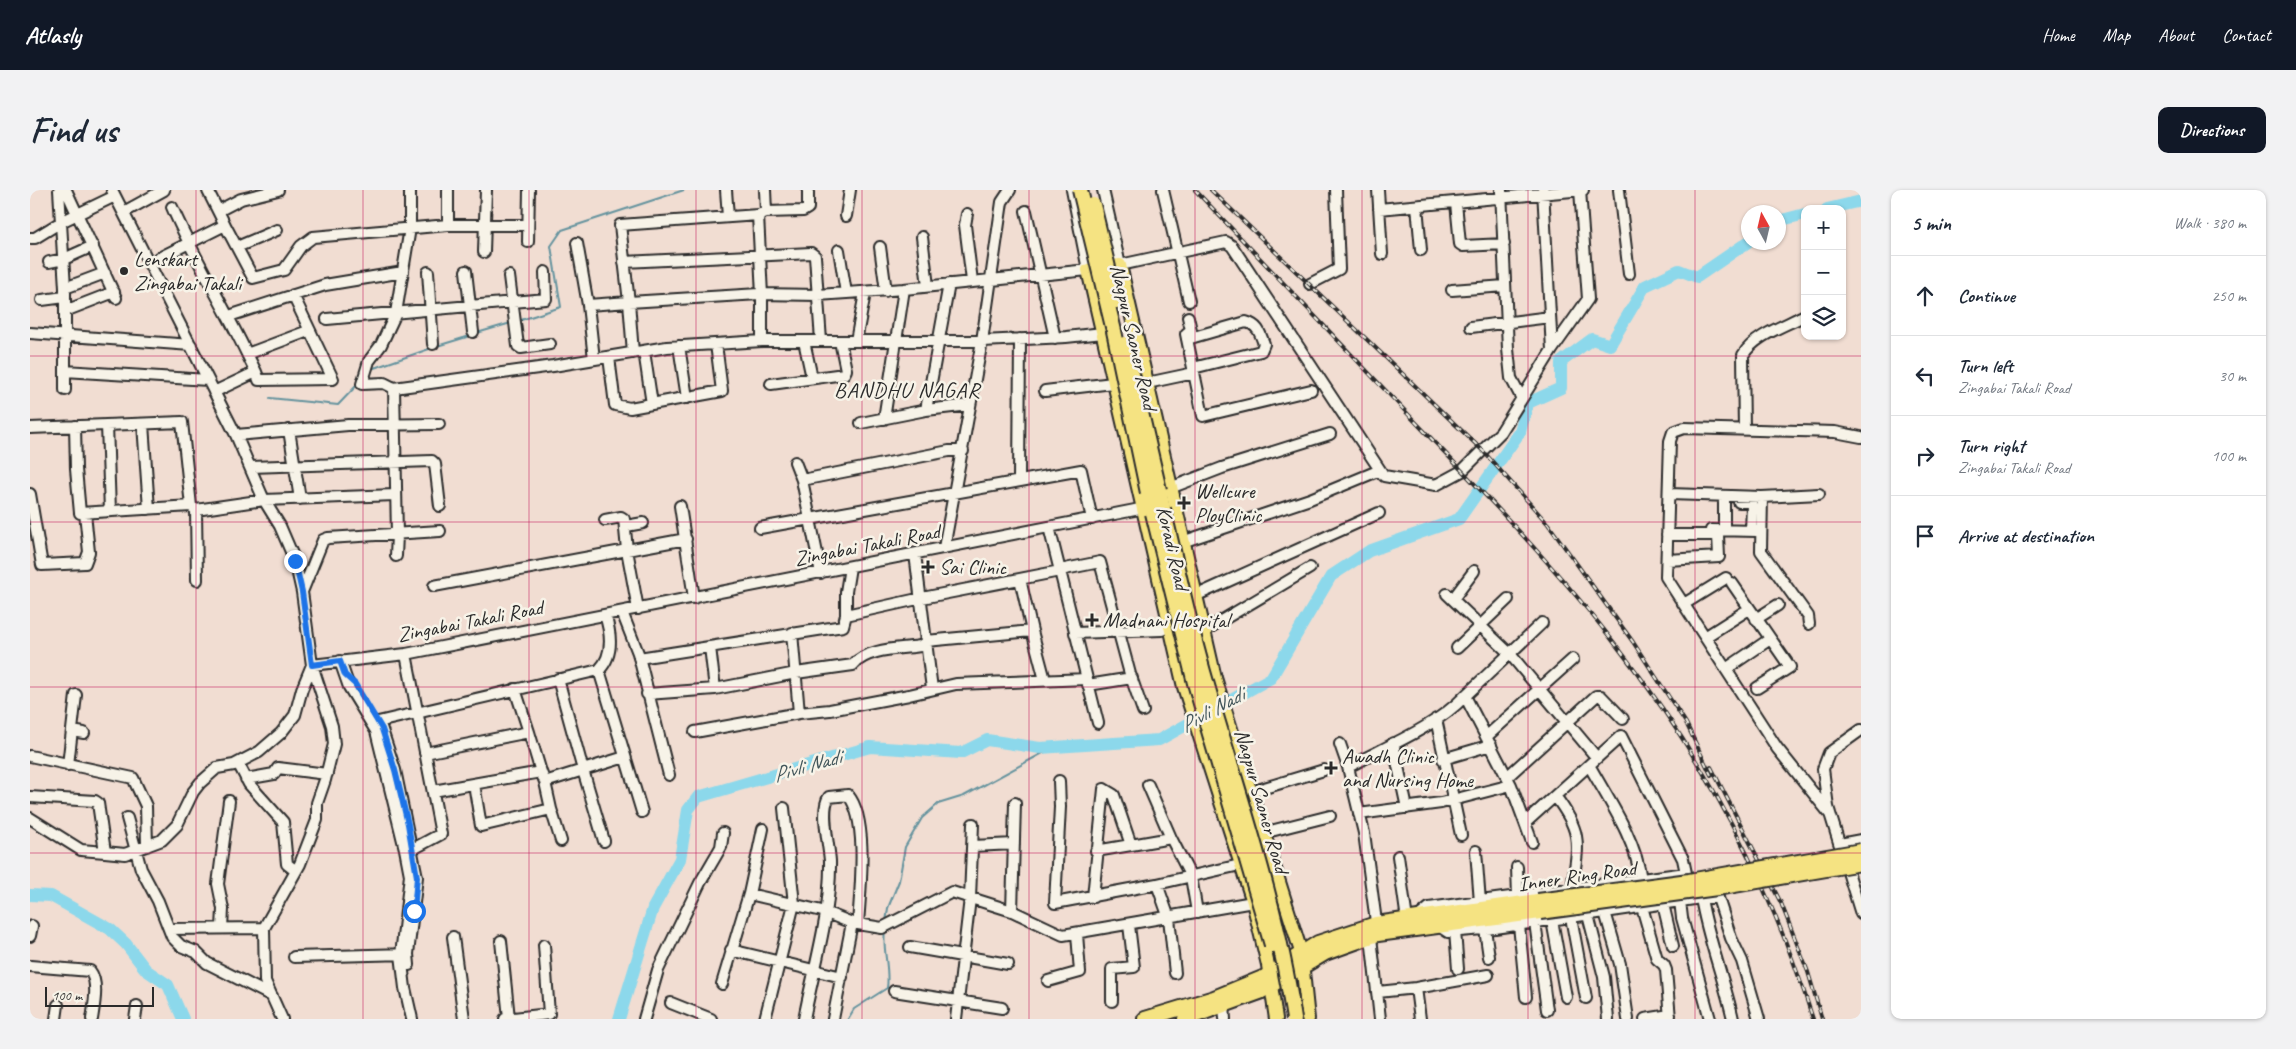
<!DOCTYPE html>
<meta charset="utf-8">
<style>
:root{--surface:#fff;--page:#f2f2f3;--text:#1f2937;--muted:#747a83;--line:#e0e1e3;--accent:#111827}
body{margin:0;font-family:Caveat,sans-serif;background:var(--page);color:var(--text)}
.controls{position:absolute;right:15px;top:15px;display:grid;overflow:hidden;border-radius:10px;box-shadow:0 1px 4px #0004}
.controls button{width:45px;height:45px;display:grid;place-items:center;padding:0;border:0;border-bottom:1px solid var(--line);background:var(--surface);color:var(--text);font:25px sans-serif}
.compass{position:absolute;left:1711px;top:15px;width:45px;height:45px;border-radius:50%;background:var(--surface);box-shadow:0 1px 4px #0004;rotate:352deg}
.scale{position:absolute;left:15px;bottom:12px;width:109px;box-sizing:border-box;padding-left:5px;border:2px solid #2b2b2b;border-top:0;font-size:14px;line-height:18px;white-space:nowrap;color:#2b2b2b;-webkit-text-stroke:4px #f7f3e8;paint-order:stroke}
.stop{position:absolute;width:15px;height:15px;margin:-11px;border:4px solid #1a73e8;border-radius:50%;background:#fff}
.stop.end{background:#1a73e8;border-color:#fff;box-shadow:0 1px 5px #0008}
.list{margin:0;padding:0;list-style:none}
h2{display:flex;justify-content:space-between;align-items:center;height:65px;margin:0;padding:0 20px;font-size:21px}
h2 small{font-size:16px;font-weight:400;color:var(--muted)}
.list li{display:grid;grid-template-columns:32px 1fr auto;gap:15px;align-items:center;box-sizing:border-box;height:80px;padding:0 20px;border-top:1px solid var(--line)}
.list b{display:block;font-size:19px;white-space:nowrap}
.list p{margin:0;font-size:16px;white-space:nowrap;color:var(--muted)}
.list em{font-size:16px;font-style:normal;color:var(--muted)}
.icon{flex:none;width:28px;height:28px;fill:none;stroke:currentColor;stroke-width:2;stroke-linecap:round;stroke-linejoin:round}
.map{position:relative;flex:none;width:1831px;height:829px;overflow:hidden;border-radius:10px}
header{display:flex;align-items:center;gap:30px;box-sizing:border-box;height:70px;padding:0 25px;background:var(--accent);color:#fff}
header strong{font-size:24px}
nav{display:flex;gap:28px;margin-inline-start:auto;font-size:18px}
.intro{display:flex;align-items:center;justify-content:space-between;box-sizing:border-box;height:120px;padding:0 30px}
h1{margin:0;font-size:35px}
.button{padding:12px 22px;border-radius:10px;background:var(--accent);color:#fff;font-size:18px;font-weight:700}
main{display:flex;gap:30px;padding:0 30px}
aside{flex:1;background:var(--surface);border-radius:10px;box-shadow:0 1px 4px #0004}
.map>svg:first-child{display:block}
.lines{fill:none;stroke-linecap:round;stroke-linejoin:round}
.stream{stroke:#65939e;stroke-width:2}
.river{stroke:#8cd8eb;stroke-width:12}
.minor-casing{stroke:#2b2b2b;stroke-width:14}
.major-casing{stroke:#2b2b2b;stroke-width:16}
.highway-casing{stroke:#2b2b2b;stroke-width:18}
.minor{stroke:#f7f3e8;stroke-width:10}
.major{stroke:#f5e382;stroke-width:12}
.highway{stroke:#f5e382;stroke-width:14}
.rail-casing{stroke:#2b2b2b;stroke-width:4}
.rail{stroke:#f7f3e8;stroke-width:2;stroke-dasharray:5.5;stroke-linecap:butt}
.highway-bridge-casing{stroke:#2b2b2b;stroke-width:18;stroke-linecap:butt}
.highway-bridge{stroke:#f5e382;stroke-width:14}
.route{stroke:#1a73e8;stroke-width:6}
.grid{fill:none;stroke:#c2185b;stroke-width:1;stroke-opacity:0.55}
.poi-dot{fill:#2b2b2b;stroke:#f7f3e8;stroke-width:2}
.labels{text-anchor:middle;dominant-baseline:central;stroke-width:5;stroke-linejoin:round;paint-order:stroke}
.poi-label{font-size:21px;fill:#2b2b2b;stroke:#f7f3e8;text-anchor:start}
.street-label{font-size:21px;fill:#2b2b2b;stroke:#f7f3e8}
.neighbourhood-label{font-size:22px;letter-spacing:1px;fill:#2b2b2b;stroke:#f7f3e8}
.water-label{font-size:22px;font-style:italic;fill:#43565b;stroke:#f7f3e8}
</style>
<header>
<strong>Atlasly</strong>
<nav><a>Home</a><a>Map</a><a>About</a><a>Contact</a></nav>
</header>
<div class="intro"><h1>Find us</h1><a class="button">Directions</a></div>
<main>
<div class="map">
<svg width="1831" height="829" viewBox="0 0 1831 829">
<rect width="100%" height="100%" fill="#f1ddd2"/>
<filter id="ink" filterUnits="userSpaceOnUse"><feTurbulence type="fractalNoise" baseFrequency=".02" numOctaves="2"/><feDisplacementMap in="SourceGraphic" scale="10" xChannelSelector="R" yChannelSelector="G"/><feConvolveMatrix kernelMatrix="1 2 1 2 8 2 1 2 1" color-interpolation-filters="sRGB"/></filter>
<g filter="url(#ink)">
<g class="lines">
<!-- stream -->
<path class="stream" d="M 488,131 L 531,117 L 521,56 L 532,40 L 654,0
M 447,143 L 481,133
M 407,156 L 440,146
M 341,179 L 402,158
M 240,208 L 308,215 L 328,194
M 856,732 L 858,718 L 869,691 L 875,657 L 892,628 L 908,614 L 934,606 L 1024,557
M 818,829 L 824,819 L 857,798 C 860,778 852,759 855,740"/>
<!-- river -->
<path class="river" d="M 1797,19 L 1831,11
M 1748,31 L 1775,24
M 0,705 L 21,706 L 80,739 L 96,754 L 116,780 L 138,795 L 153,829
M 589,829 L 623,718 L 650,669 L 658,620 L 668,607 L 840,557 L 931,563 L 957,550 L 1010,558 L 1129,550 L 1241,488 L 1301,386 L 1339,361 L 1429,329 L 1490,242 L 1498,213 L 1531,198 L 1531,172 L 1562,149 L 1580,155 L 1615,96 L 1649,80 L 1667,87 L 1718,52"/>
<!-- minor casing -->
<g class="minor-casing">
<path id="minor" d="M 29,0 L 35,98 L 35,181 L 178,190
M 36,0 L 86,108
M 82,0 L 206,245 L 234,310 L 250,336 L 265,371 L 272,402 L 282,475 L 376,464 L 1120,317
M 696,0 L 698,27
M 735,0 L 736,22
M 1073,0 L 1090,75 L 1196,52 L 1202,56 L 1354,286 L 1406,295 L 1432,281 L 1471,242 L 1522,160 L 1558,109 L 1550,0
M 1133,0 L 1159,111
M 1348,0 L 1352,64
M 1471,0 L 1478,159 L 1481,188 L 1491,207
M 1513,0 L 1522,160
M 1589,0 L 1599,84
M 178,1 L 188,21
M 1426,13 L 1430,54 L 1433,56 L 1474,54
M 1387,16 L 1391,60
M 142,17 C 164,68 193,114 217,164
M 1349,19 L 1553,0
M 996,21 L 1025,148
M 94,22 L 134,0
M 937,24 L 935,35 L 942,91
M 728,25 L 732,105 L 732,151
M 816,26 L 820,0
M 195,35 L 223,88 L 254,80 L 271,56 L 283,47 L 418,35 L 498,35
M 418,35 L 418,0
M 892,47 L 898,96
M 0,48 L 5,48 L 31,32 L 85,6
M 498,52 L 499,0
M 547,53 L 558,115 L 564,169
M 207,57 L 247,40
M 850,57 L 856,101
M 809,60 L 816,103
M 454,62 L 456,0
M 19,72 L 34,69 L 63,56
M 594,72 L 781,63 L 785,66 L 791,151
M 119,73 L 195,35 L 188,21 L 211,9 L 248,0
M 436,81 L 443,142
M 398,82 L 403,154
M 479,86 L 488,156 L 491,158 L 520,154
M 1280,94 L 1309,79 L 1306,0
M 35,98 L 75,83
M 1422,100 L 1475,96
M 12,110 L 35,107
M 558,115 L 599,112 L 590,35 L 728,25 L 736,22 L 773,21 L 778,18 L 778,0
M 35,121 L 84,102
M 199,126 L 295,95 L 373,82
M 1158,127 L 1161,140 L 1156,144 L 1173,226 L 1281,200
M 297,129 L 516,109 L 515,82
M 1441,137 L 1520,127
M 0,143 L 161,155
M 1157,149 L 1216,132 C 1228,135 1230,143 1234,154 L 1231,161 L 1163,178
M 774,151 L 782,188
M 826,151 L 835,103
M 649,156 L 657,208
M 614,161 L 622,214
M 603,163 L 599,112 L 729,104 L 788,105 L 874,99
M 579,167 L 585,215 L 600,218 L 692,201 L 686,154
M 35,181 L 35,200
M 226,182 L 229,190 L 303,189 L 263,105
M 1117,193 L 1164,183
M 741,194 L 814,184 L 816,180 L 810,151
M 364,198 L 354,193 L 332,194 L 339,171 L 351,155 L 366,123 L 380,38 L 380,0
M 1015,201 L 1083,193
M 184,202 L 226,182 L 217,164 L 278,141
M 896,220 L 919,94
M 854,229 L 874,99 L 1058,80 L 1042,0
M 831,233 L 896,220 L 940,215
M 113,234 L 119,319
M 77,235 L 80,321
M 0,238 L 152,232 L 161,316 L 50,323 L 46,279 L 45,236
M 259,240 L 270,309
M 1714,240 L 1713,165 C 1725,145 1755,136 1775,125
M 206,245 L 318,235 L 409,234
M 765,272 L 772,290 L 791,383
M 220,277 L 402,271 L 405,274 L 410,316
M 772,290 L 919,261 L 933,261
M 989,290 L 990,149
M 1135,300 L 1192,278 L 1300,244
M 0,304 L 12,375 L 55,373 L 59,362 L 55,323
M 1639,304 L 1732,307 L 1789,304
M 1732,307 L 1731,361 L 1778,426 L 1779,434
M 1709,312 L 1721,312 L 1722,315 L 1721,341
M 650,316 L 664,408
M 162,317 L 166,320 L 167,390
M 166,320 L 234,310 L 365,305
M 575,330 L 591,327 L 594,329 L 597,360 L 608,419
M 596,336 L 613,333
M 1019,337 L 1068,533
M 730,338 L 1051,280 L 1062,329
M 1681,340 L 1727,341
M 1694,340 L 1694,306
M 1152,352 L 1280,309 L 1350,280
M 914,358 L 952,151 L 972,12 L 980,0
M 885,364 L 902,499
M 366,366 L 367,345 L 364,198 L 523,176 L 637,157 L 732,151 L 952,151 L 1036,147 L 1073,143
M 1637,370 L 1689,367 L 1688,345 L 1637,345
M 1030,380 L 1070,372 L 1100,484 L 1113,521
M 990,389 L 1002,441
M 1702,393 L 1760,477 L 1727,498
M 404,396 L 656,349
M 272,402 L 293,350 L 298,348 L 410,341
M 1417,404 L 1480,464 L 1567,568
M 1165,406 L 1349,323
M 1423,409 L 1444,381
M 1654,414 L 1696,388
M 592,422 L 608,463 L 639,585
M 816,425 L 816,402 L 820,377
M 1726,429 L 1748,415
M 1174,441 L 1280,378
M 762,443 L 769,523 L 800,520 L 879,505 L 926,494 L 1057,489
M 1045,443 L 1132,440 L 1141,435
M 1675,447 L 1719,419
M 680,457 L 685,499
M 1427,458 L 1478,409
M 376,464 L 411,644 L 383,659
M 609,468 L 813,436 L 816,425 L 892,408 L 1030,381
M 310,471 L 319,497 L 346,541 L 375,659 L 380,685 L 371,765 L 375,798 L 382,829
M 1696,479 L 1740,449
M 569,480 L 612,622
M 1058,495 L 1102,488
M 617,504 L 685,499 L 766,483 L 823,475 C 837,458 871,459 891,456 L 896,451 L 1002,441 L 1015,490
M 1406,529 L 1431,645
M 348,532 L 569,480 C 584,465 581,443 575,425
M 351,537 L 365,580 L 387,687 L 378,764 L 379,775
M 1831,540 L 1799,563 L 1793,579 L 1798,617 L 1831,724
M 42,541 L 54,543
M 665,542 L 769,523
M 1456,547 L 1543,469
M 1363,553 L 1377,618
M 1310,554 L 1318,577 L 1334,643 L 1347,739
M 395,563 L 499,542 L 485,499
M 0,566 L 103,588 L 116,616 L 117,656
M 1413,569 L 1461,555
M 208,573 L 219,594 L 253,632 L 257,674 L 266,681
M 38,575 L 46,505
M 1559,575 C 1579,611 1606,649 1611,690
M 1318,577 C 1355,557 1406,537 1435,506
M 511,582 L 515,592 L 553,580 L 528,489
M 1477,587 L 1566,506 L 1571,506 L 1593,529
M 216,589 L 244,584 L 248,578 L 297,584
M 1029,591 L 1030,617 L 1025,713 L 1127,694 L 1210,675
M 444,594 L 451,636 L 521,619 L 515,592
M 1118,595 L 1141,648
M 403,601 L 511,582 L 499,542
M 1221,602 L 1294,580
M 1525,606 C 1554,644 1548,655 1542,699
M 0,607 L 65,611 L 68,613 L 75,662 L 95,664 L 132,650 L 147,635 L 163,602 L 170,593 L 187,578 L 204,575 L 229,562 L 251,543 L 265,525 L 272,499 L 282,475 L 302,536 L 304,554 L 295,590 L 287,613 L 287,630 L 270,674 L 234,738 L 235,791 L 252,829
M 521,619 L 531,651
M 1329,624 L 1411,613 L 1481,595
M 1800,624 L 1747,558 L 1636,387 L 1640,251 L 1643,242 L 1654,238 L 1805,242 L 1831,247
M 0,628 L 51,660 L 75,662
M 97,628 L 111,679 L 128,711 L 142,747 L 151,756 L 166,762 L 177,773 L 242,806
M 1233,643 L 1300,626
M 574,651 L 553,580 L 595,567
M 1502,652 L 1481,595 L 1435,506 L 1512,433
M 1810,654 L 1831,650
M 943,656 L 984,654
M 1066,661 L 1101,655
M 1446,661 L 1450,712
M 1368,666 L 1377,730
M 1487,677 L 1488,707
M 1127,694 L 1139,728 L 1145,783
M 719,704 L 733,639
M 1063,707 L 1074,599 L 1084,605 L 1101,655 L 1141,648 L 1161,687 L 1167,722
M 1671,708 C 1678,750 1694,788 1703,829
M 1650,711 L 1652,728 L 1680,829
M 1633,714 L 1643,756
M 1612,717 L 1627,769 L 1634,775 L 1636,780 L 1640,829
M 982,721 L 985,613
M 1575,722 L 1590,774 L 1598,829
M 1558,725 L 1574,787 L 1578,829
M 1541,727 L 1556,808
M 1387,728 L 1399,718 L 1656,683 L 1653,669 L 1591,546 L 1495,633
M 1522,730 L 1536,807
M 1505,732 L 1517,820
M 1489,735 L 1496,807
M 1409,736 L 1418,742 L 1465,738 L 1671,708 L 1688,708 L 1701,748 L 1712,771 L 1729,829
M 192,738 L 193,719 L 188,694 L 199,611
M 139,739 L 234,738
M 1455,739 L 1459,767
M 1425,741 L 1428,779
M 0,746 L 2,736
M 423,747 L 434,829
M 1341,747 L 1350,829
M 471,751 L 479,828
M 880,757 L 978,774
M 701,760 L 812,787
M 264,767 L 377,764
M 0,776 L 60,781 C 69,792 64,816 62,829
M 1018,791 L 1050,782 L 1047,744
M 692,794 L 719,704 L 792,721 L 822,733 L 852,738 L 922,702 L 982,721 L 1033,745 L 1223,712
M 1386,798 L 1390,829
M 864,801 L 972,818
M 1348,802 L 1386,798 L 1458,785
M 1082,811 L 1082,779 L 1104,777 L 1099,735
M 641,813 L 681,829
M 1194,815 L 1195,829
M 26,829 L 28,815
M 105,829 L 107,816
M 475,829 L 519,824 L 514,755
M 614,829 L 628,780 L 670,693 L 691,657 L 693,643
M 735,829 L 764,714 L 754,618
M 774,829 C 784,777 801,724 800,671 C 799,655 790,619 799,607 L 818,605 C 839,629 830,703 828,734
M 803,829 L 822,733
M 926,829 L 940,708 L 943,634
M 1615,829 L 1640,825"/>
</g>
<!-- major casing -->
<g class="major-casing">
<path id="major" d="M 1246,829 L 1238,775 L 1223,712 L 1154,497 L 1058,80 L 1090,75 L 1185,488 L 1271,762 L 1278,829"/>
</g>
<!-- highway casing -->
<g class="highway-casing">
<path id="highway" d="M 1129,300 L 1133,319
M 1118,303 L 1123,323
M 1115,829 L 1184,808 L 1235,787 L 1288,753 L 1346,734 L 1508,711
M 1155,829 L 1230,802 L 1295,763 L 1348,744 L 1510,722"/>
</g>
<!-- minor -->
<use href="#minor" class="minor"/>
<!-- major -->
<use href="#major" class="major"/>
<!-- highway -->
<use href="#highway" class="highway"/>
<!-- rail casing -->
<g class="rail-casing">
<path id="rail" d="M 1165,0 C 1242,81 1319,163 1397,244 C 1463,313 1531,383 1589,459 C 1675,569 1741,696 1783,829
M 1181,0 L 1453,261 L 1518,334 L 1603,452 L 1656,533 L 1681,585
M 1681,577 L 1751,713 L 1778,782 L 1792,829"/>
</g>
<!-- rail -->
<use href="#rail" class="rail"/>
<!-- highway-bridge casing -->
<g class="highway-bridge-casing">
<path id="highway-bridge" d="M 1050,0 L 1084,141 L 1118,303
M 1063,15 L 1086,111
M 1095,154 L 1129,300
M 1133,319 C 1147,376 1159,435 1176,492 C 1208,603 1247,714 1264,829
M 1123,323 L 1165,493 L 1242,755
M 1508,711 L 1659,691 L 1831,661
M 1510,722 L 1687,698 L 1831,673"/>
</g>
<!-- highway-bridge -->
<use href="#highway-bridge" class="highway-bridge"/>
</g>
</g>
<g class="lines" filter="url(#ink)">
<!-- route -->
<path class="route" d="M 265,371 L 272,402 L 282,475 L 310,471 L 315,485 L 325,494 L 352,539 L 365,580 L 378,634 L 387,687 L 384,721"/>
</g>
<!-- grid -->
<path class="grid" d="M 166,0 L 166,829M 333,0 L 333,829M 499,0 L 499,829M 666,0 L 666,829M 832,0 L 832,829M 999,0 L 999,829M 1165,0 L 1165,829M 1332,0 L 1332,829M 1498,0 L 1498,829M 1665,0 L 1665,829M 0,166 L 1831,166M 0,332 L 1831,332M 0,497 L 1831,497M 0,663 L 1831,663"/>
<!-- markers -->
<g class="poi-dot">
<circle cx="94" cy="81" r="5"/>
<path d="M1151.5 305.5h5v5h5v5h-5v5h-5v-5h-5v-5h5z"/>
<path d="M895.5 369.5h5v5h5v5h-5v5h-5v-5h-5v-5h5z"/>
<path d="M1059.5 422.5h5v5h5v5h-5v5h-5v-5h-5v-5h5z"/>
<path d="M1298.5 570.5h5v5h5v5h-5v5h-5v-5h-5v-5h5z"/>
</g>
<g class="labels">
<!-- poi labels -->
<g class="poi-label">
<text x="104" y="69">Lenskart<tspan x="104" dy="24">Zingabai Takali</tspan></text>
<text x="1165" y="301">Wellcure<tspan x="1165" dy="24">PloyClinic</tspan></text>
<text x="909" y="377">Sai Clinic</text>
<text x="1073" y="430">Madnani Hospital</text>
<text x="1312" y="566">Awadh Clinic<tspan x="1312" dy="24">and Nursing Home</tspan></text>
</g>
<!-- street labels -->
<g class="street-label">
<text transform="translate(1104 147) rotate(77)">Nagpur Saoner Road</text>
<text transform="translate(837 355) rotate(-11)">Zingabai Takali Road</text>
<text transform="translate(1143 358) rotate(77)">Koradi Road</text>
<text transform="translate(440 431) rotate(-11)">Zingabai Takali Road</text>
<text transform="translate(1232 611) rotate(74)">Nagpur Saoner Road</text>
<text transform="translate(1547 686) rotate(-8)">Inner Ring Road</text>
</g>
<!-- neighbourhood labels -->
<g class="neighbourhood-label">
<text x="877" y="200">BANDHU NAGAR</text>
</g>
<!-- water labels -->
<g class="water-label">
<text transform="translate(1182 520) rotate(-29)">Pivli Nadi</text>
<text transform="translate(777 576) rotate(-16)">Pivli Nadi</text>
</g>
</g>
</svg>
<div class="controls">
<button>+</button>
<button>−</button>
<button><svg class="icon" aria-label="layers" viewBox="0 0 24 24"><path d="M12 4l9 5-9 5-9-5zM3 14l9 5 9-5"/></svg></button>
</div>
<svg class="compass" viewBox="-18 -18 36 36"><path d="M0-13l5 13h-10z" fill="#e53935"/><path d="M0 13l5-13h-10z" fill="#747a83"/></svg>
<div class="scale">100 m</div>
<div class="stop" style="left:384px;top:721px"></div>
<div class="stop end" style="left:265px;top:371px"></div>
</div>
<aside>
<h2>5 min<small>Walk · 380 m</small></h2>
<ul class="list">
<li><svg class="icon" aria-label="ahead" viewBox="0 0 24 24"><path d="M12 20V5M6 11l6-6 6 6"/></svg><div><b>Continue</b></div><em>250 m</em></li>
<li><svg class="icon" aria-label="left" viewBox="0 0 24 24"><path d="M17 20v-9H6M10 6l-5 5 5 5"/></svg><div><b>Turn left</b><p>Zingabai Takali Road</p></div><em>30 m</em></li>
<li><svg class="icon" aria-label="right" viewBox="0 0 24 24"><path d="M7 20v-9h11M14 6l5 5-5 5"/></svg><div><b>Turn right</b><p>Zingabai Takali Road</p></div><em>100 m</em></li>
<li><svg class="icon" aria-label="arrive" viewBox="0 0 24 24"><path d="M6 21V4h12l-3 4 3 4H6"/></svg><div><b>Arrive at destination</b></div></li>
</ul>
</aside>
</main>
